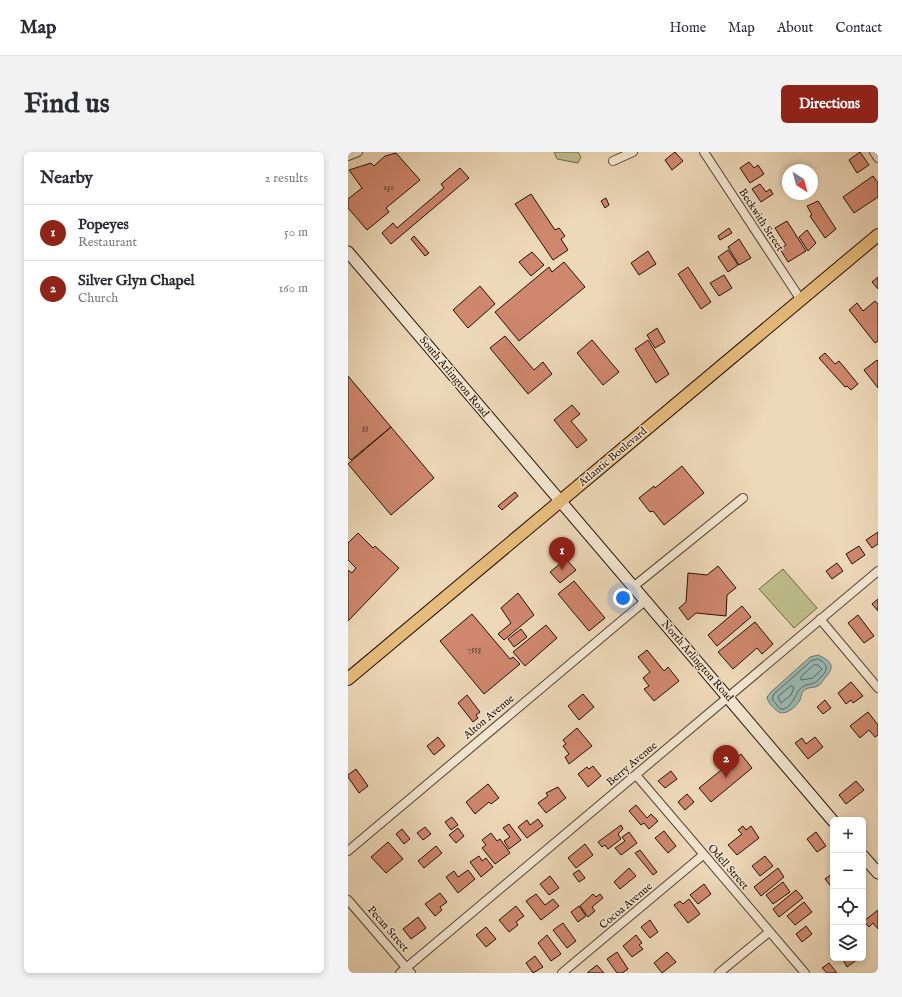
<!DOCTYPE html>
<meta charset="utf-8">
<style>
:root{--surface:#fff;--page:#f2f2f3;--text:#2b2b33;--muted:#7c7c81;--line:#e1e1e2;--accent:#8f2418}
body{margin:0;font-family:"IM FELL English",serif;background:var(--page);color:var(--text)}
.controls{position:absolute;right:12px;bottom:12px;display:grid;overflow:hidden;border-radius:6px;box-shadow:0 2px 6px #0003}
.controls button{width:36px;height:36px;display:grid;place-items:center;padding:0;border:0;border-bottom:1px solid var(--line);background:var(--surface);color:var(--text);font:20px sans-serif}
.compass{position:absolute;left:434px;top:12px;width:36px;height:36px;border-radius:50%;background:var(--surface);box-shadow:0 2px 6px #0003;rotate:144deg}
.you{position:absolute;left:275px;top:446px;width:14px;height:14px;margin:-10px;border:3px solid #fff;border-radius:50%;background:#1a73e8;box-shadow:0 0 0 6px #1a73e833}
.badge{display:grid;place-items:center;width:26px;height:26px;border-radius:50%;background:var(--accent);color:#fff;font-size:13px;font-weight:700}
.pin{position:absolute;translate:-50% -33px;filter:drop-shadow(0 1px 2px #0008)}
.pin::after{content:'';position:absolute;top:21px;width:14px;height:12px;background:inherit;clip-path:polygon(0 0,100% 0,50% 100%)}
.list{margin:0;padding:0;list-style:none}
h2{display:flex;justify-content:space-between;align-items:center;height:52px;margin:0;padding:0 16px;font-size:17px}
h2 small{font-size:13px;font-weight:400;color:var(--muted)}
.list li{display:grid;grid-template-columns:26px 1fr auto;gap:12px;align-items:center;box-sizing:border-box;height:56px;padding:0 16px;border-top:1px solid var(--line)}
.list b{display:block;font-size:15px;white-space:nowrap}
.list p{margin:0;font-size:13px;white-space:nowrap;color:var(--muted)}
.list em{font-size:13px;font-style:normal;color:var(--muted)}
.icon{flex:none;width:22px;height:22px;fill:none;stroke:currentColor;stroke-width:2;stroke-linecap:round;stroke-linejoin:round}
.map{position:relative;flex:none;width:530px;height:821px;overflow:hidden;border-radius:6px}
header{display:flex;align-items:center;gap:24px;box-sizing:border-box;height:56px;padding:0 20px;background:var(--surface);border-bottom:1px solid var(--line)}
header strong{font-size:19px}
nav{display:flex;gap:22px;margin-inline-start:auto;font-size:14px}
.intro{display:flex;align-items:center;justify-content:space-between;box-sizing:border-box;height:96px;padding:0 24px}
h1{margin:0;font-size:28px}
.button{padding:10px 18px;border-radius:6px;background:var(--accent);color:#fff;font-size:14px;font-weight:700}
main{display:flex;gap:24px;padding:0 24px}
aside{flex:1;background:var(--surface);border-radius:6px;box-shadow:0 2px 6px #0003}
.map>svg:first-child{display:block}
.green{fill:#bdbd8b;stroke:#706749}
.water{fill:#9ab9b4;stroke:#6b766f}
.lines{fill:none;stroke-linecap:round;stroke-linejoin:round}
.shore{stroke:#5f655e;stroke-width:1}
.building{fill:#cf876e;stroke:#241107}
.street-casing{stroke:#564333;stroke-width:10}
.secondary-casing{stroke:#241107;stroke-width:13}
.primary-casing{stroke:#241107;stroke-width:14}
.street{stroke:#f3e6d1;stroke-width:8}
.secondary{stroke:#f3e6d1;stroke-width:11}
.primary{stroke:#e6bc7c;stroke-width:12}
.labels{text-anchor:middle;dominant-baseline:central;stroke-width:3;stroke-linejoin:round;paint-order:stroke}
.number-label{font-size:9px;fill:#4f2e21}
.street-label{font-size:11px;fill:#241107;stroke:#f3e6d1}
</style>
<header>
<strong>Map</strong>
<nav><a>Home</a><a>Map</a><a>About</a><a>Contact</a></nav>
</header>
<div class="intro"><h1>Find us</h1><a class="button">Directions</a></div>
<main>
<aside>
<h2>Nearby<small>2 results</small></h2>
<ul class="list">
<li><span class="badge">1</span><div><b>Popeyes</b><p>Restaurant</p></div><em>50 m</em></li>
<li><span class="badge">2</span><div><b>Silver Glyn Chapel</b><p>Church</p></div><em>160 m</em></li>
</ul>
</aside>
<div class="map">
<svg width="530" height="821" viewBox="0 0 530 821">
<rect width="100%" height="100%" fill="#edd8b8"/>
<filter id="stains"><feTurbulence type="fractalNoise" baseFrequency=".005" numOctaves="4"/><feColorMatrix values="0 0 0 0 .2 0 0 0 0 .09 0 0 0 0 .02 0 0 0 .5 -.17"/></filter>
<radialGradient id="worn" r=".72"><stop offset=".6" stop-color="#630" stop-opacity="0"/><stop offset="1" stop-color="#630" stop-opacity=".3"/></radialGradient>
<!-- green -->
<path class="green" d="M 206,0 L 230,0 L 233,5 L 230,11 L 209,7 Z
M 435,417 L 469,456 L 446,476 L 411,437 Z"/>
<!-- water -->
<path class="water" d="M 470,503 C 484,509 488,515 476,527 C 475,529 472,533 470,534 C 466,536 461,535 458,537 C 453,540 454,543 452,548 C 448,555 436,566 428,558 C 424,554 420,551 419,545 L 423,540 L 462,505 Z"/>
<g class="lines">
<!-- shore -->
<path class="shore" d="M 470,507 C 480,512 481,517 473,525 C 471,527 469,530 466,531 C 461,533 457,532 452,537 C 447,542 443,559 432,557 L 424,547 L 426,542 L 463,509 Z
M 466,513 L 470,513 L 474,517 L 465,526 L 453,528 L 453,525 Z
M 443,534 L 446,535 L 443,543 L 433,551 L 430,545 Z"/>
</g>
<!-- building -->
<path class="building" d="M 327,0 L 335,9 L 324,18 L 317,8 Z
M 512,0 L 521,13 L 509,21 L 501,8 Z
M 48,1 L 72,28 L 38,56 L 41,60 L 19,78 L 0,56 L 0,47 L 14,36 L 1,18 L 23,11 L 26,14 L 37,4 Z
M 401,10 L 406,16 L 410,13 L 416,22 L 402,31 L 392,16 Z
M 112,16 L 121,26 L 43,92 L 34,81 L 45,71 L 49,76 L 96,36 L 93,32 Z
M 525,24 L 530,31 L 530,45 L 506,61 L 495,45 Z
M 412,32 L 418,40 L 422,37 L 425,42 L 413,50 L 404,37 Z
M 183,42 L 207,78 L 211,76 L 217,84 L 213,87 L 220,98 L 205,108 L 167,52 Z
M 258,46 L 261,53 L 257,56 L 253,49 Z
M 470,49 L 488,77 L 477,86 L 462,64 L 464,63 L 459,54 Z
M 439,69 L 458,99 L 440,110 L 432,97 L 438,93 L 427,76 Z
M 381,76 L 384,81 L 372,88 L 370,84 Z
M 459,78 L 468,91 L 460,99 L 451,85 Z
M 66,84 L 81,101 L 77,104 L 63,87 Z
M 391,87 L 403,106 L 391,113 L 380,95 Z
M 380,98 L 390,113 L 380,120 L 370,105 Z
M 300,99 L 308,112 L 291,123 L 283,111 Z
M 184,100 L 196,113 L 183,124 L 171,110 Z
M 216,110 L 237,135 L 171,189 L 147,160 L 201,115 L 204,120 Z
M 340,115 L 363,150 L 353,157 L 330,122 Z
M 376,123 L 384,136 L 371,144 L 362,131 Z
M 530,125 L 530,137 L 524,130 Z
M 132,134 L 147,152 L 120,176 L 105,158 Z
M 527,149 L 530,152 L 530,189 L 527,191 L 501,158 L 509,151 L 515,159 Z
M 309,176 L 317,190 L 307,196 L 299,183 Z
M 157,184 L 186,218 L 195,210 L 204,222 L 180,242 L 142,196 Z
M 244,188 L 271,220 L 255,233 L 229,201 Z
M 300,188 L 321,222 L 308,231 L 287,197 Z
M 477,201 L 487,212 L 491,209 L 510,232 L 503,238 L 499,234 L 497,235 L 471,206 Z
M 529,208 L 530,209 L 530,236 L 516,218 Z
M 0,224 L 43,275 L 3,308 L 0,305 Z
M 224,253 L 232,262 L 223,269 L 239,288 L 229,296 L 206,268 Z
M 43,275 L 86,326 L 43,363 L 0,312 Z
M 334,314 L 356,341 L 316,373 L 305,359 L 302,360 L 291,346 L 306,334 L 307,336 Z
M 167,340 L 170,344 L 154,358 L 150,354 Z
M 530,380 L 530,392 L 524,396 L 518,388 Z
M 10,381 L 25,396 L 27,394 L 51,416 L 0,469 L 0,418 L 4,421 L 8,416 L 0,408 L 0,391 Z
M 511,394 L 517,403 L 504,412 L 498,402 Z
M 218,407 L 228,418 L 212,431 L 202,420 Z
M 489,411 L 495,419 L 484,427 L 478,419 Z
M 370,414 L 388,436 L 379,443 L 378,464 L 348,461 L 340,468 L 331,456 L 338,450 L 340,421 L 359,423 Z
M 226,429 L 257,466 L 241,479 L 210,442 Z
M 170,441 L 186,463 L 156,488 L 150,482 L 163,471 L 153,456 Z
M 530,447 L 530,459 L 524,452 Z
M 394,454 L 403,465 L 369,494 L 360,483 Z
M 124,462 L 162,507 L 165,505 L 172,512 L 136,542 L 92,489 Z
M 510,463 L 526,484 L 516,491 L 500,471 Z
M 407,470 L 425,492 L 414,502 L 409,496 L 385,517 L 370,500 Z
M 198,473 L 209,486 L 177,514 L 165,500 Z
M 173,477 L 179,485 L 166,495 L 160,487 Z
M 299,498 L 316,519 L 320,515 L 331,529 L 306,549 L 296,537 L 301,534 L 295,526 L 302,520 L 290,505 Z
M 503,530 L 515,544 L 505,551 L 503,548 L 498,552 L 490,541 Z
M 235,542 L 246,555 L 231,568 L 220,554 Z
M 119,543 L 132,560 L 128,563 L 130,566 L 125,570 L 110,551 Z
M 477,548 L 483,556 L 475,562 L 469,555 Z
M 520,560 L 530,573 L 530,583 L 527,585 L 521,578 L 512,586 L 502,574 Z
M 229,576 L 244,594 L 221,612 L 217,605 L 221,602 L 215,594 L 218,592 L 215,588 Z
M 90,585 L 97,594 L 86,603 L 79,594 Z
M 467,585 L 475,595 L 460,607 L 447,591 L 454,586 L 458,592 Z
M 393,602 L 404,616 L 363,650 L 351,636 Z
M 245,614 L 253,624 L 240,635 L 230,622 L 239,615 L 241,617 Z
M 8,617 L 20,634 L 11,641 L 0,625 L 0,623 Z
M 323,619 L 329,627 L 317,636 L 310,629 Z
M 508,629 L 516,638 L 498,652 L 491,643 Z
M 140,632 L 151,646 L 143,652 L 141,650 L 127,662 L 118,650 Z
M 210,635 L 218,646 L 198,661 L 190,651 L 200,644 L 198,641 Z
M 339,642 L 346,650 L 337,658 L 330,650 Z
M 288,653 L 299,666 L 303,662 L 310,669 L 301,677 L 296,671 L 293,673 L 281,659 Z
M 104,665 L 110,673 L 103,678 L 97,670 Z
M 190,667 L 195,674 L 179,686 L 170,675 L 179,668 L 182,673 Z
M 161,672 L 173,688 L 161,697 L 156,689 L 162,685 L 155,676 Z
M 273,673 L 275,677 L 270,682 L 273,687 L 260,697 L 257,693 L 254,695 L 250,690 Z
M 395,674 L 398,678 L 403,674 L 411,686 L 389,703 L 380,693 L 394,682 L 390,678 Z
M 77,675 L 83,682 L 75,688 L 69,681 Z
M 110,676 L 116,684 L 108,691 L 101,683 Z
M 54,677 L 62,687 L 56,692 L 48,682 Z
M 316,679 L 328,694 L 320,701 L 307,686 Z
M 281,680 L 289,691 L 273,703 L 267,696 L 277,689 L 274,685 Z
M 468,680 L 478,694 L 469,700 L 459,687 Z
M 143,681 L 149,689 L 152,687 L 162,701 L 147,712 L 134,696 L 138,693 L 134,688 Z
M 40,690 L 55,707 L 38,721 L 23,705 Z
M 237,692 L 245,703 L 228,716 L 220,706 Z
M 88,694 L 94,701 L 76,716 L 70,709 Z
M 292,698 L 309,720 L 305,723 L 287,701 Z
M 131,704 L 134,709 L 138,706 L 145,715 L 133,725 L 122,710 Z
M 417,704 L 425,714 L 412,724 L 404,714 Z
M 281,716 L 288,724 L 272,737 L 266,730 Z
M 430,716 L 436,725 L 413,744 L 406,735 Z
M 120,718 L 127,727 L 110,741 L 98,725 L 106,719 L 110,725 Z
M 231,718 L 237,726 L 231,730 L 225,722 Z
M 485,721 L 485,737 L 477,727 Z
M 202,724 L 211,736 L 201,743 L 192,732 Z
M 435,730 L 442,740 L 425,752 L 418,743 Z
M 356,732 L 363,742 L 350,752 L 342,743 Z
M 448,738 L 455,746 L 431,765 L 425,757 Z
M 92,741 L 99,750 L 92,755 L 94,758 L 87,764 L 77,752 Z
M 188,742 L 197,753 L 205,747 L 211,754 L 193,768 L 178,749 Z
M 245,742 L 248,745 L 252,742 L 255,746 L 244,755 L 247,759 L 240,765 L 232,754 Z
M 341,747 L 352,762 L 340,771 L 326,753 L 332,749 L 335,752 Z
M 456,750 L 464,760 L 447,773 L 439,764 Z
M 168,754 L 176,764 L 168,770 L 170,773 L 161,780 L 151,768 Z
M 231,754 L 238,764 L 230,770 L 223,760 Z
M 530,758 L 530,777 L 525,771 L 521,775 L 516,769 Z
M 70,765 L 78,776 L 63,787 L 55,777 Z
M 302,768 L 310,780 L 302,786 L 293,775 Z
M 215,771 L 228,789 L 219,796 L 205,778 Z
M 458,774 L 464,782 L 454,790 L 448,782 Z
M 138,775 L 148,787 L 138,795 L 128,783 Z
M 199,783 L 213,802 L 203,809 L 190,791 Z
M 288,783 L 294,791 L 291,793 L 295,797 L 284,805 L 275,794 Z
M 269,800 L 280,817 L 274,821 L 269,821 L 259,807 Z
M 319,800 L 328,810 L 314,821 L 306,811 Z
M 187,804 L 195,815 L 185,821 L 178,811 Z
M 494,806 L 509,806 L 510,807 L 499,815 Z
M 481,811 L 489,821 L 479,821 L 474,816 Z
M 249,813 L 256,821 L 240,821 L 240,820 Z"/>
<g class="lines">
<!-- street casing -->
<g class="street-casing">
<path id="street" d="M 356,0 L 453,148
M 526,0 L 530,6
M 0,4 L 10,0
M 265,9 L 285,0
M 285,435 L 395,346
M 472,467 L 530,536
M 288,623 L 457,821
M 0,699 L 297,449
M 0,748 L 63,821
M 52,821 L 530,419
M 214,821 L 355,703
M 371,821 L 421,780"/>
</g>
<!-- secondary casing -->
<g class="secondary-casing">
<path id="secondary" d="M 0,100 L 485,669
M 515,704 L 530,721"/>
</g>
<!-- primary casing -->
<g class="primary-casing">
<path id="primary" d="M 0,527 L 530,83"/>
</g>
<!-- street -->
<use href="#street" class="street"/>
<!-- secondary -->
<use href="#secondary" class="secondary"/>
<!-- primary -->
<use href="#primary" class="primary"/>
</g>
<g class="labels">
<!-- number labels -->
<g class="number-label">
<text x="41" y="35">130</text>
<text x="17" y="275">33</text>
<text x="126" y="497">7553</text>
</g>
<!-- street labels -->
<g class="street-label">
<text transform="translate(413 68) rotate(57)">Beckwith Street</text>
<text transform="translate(106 225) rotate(50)">South Arlington Road</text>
<text transform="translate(265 305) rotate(-40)">Atlantic Boulevard</text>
<text transform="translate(349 509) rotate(49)">North Arlington Road</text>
<text transform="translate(141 565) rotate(-40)">Alton Avenue</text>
<text transform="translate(284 612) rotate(-40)">Berry Avenue</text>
<text transform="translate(380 715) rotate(49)">Odell Street</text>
<text transform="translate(278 754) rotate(-40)">Cocoa Avenue</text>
<text transform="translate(40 777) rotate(49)">Pecan Street</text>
</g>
</g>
<rect width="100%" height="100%" filter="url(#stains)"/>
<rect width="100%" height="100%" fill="url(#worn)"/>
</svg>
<div class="controls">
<button>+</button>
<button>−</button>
<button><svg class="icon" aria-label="locate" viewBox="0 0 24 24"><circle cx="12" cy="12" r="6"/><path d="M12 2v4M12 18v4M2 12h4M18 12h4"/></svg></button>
<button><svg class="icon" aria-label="layers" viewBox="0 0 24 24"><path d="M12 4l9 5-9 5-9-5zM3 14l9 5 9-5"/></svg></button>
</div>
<svg class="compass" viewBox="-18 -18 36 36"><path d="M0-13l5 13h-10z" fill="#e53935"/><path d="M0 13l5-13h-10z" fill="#7c7c81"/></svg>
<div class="you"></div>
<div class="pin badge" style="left:214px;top:418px">1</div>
<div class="pin badge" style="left:378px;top:626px">2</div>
</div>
</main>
